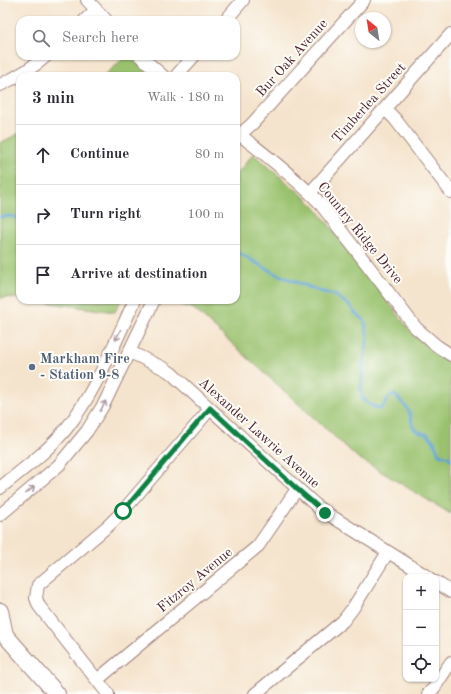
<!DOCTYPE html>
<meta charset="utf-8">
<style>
:root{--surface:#fff;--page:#f2f2f3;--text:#2b2b33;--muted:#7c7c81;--line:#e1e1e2}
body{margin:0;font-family:"Old Standard TT",serif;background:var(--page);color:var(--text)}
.controls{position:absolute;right:12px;bottom:12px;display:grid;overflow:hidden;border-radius:8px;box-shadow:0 1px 3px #0004}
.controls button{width:36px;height:36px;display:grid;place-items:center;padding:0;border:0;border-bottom:1px solid var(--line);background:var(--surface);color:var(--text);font:20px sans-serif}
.compass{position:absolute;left:355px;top:12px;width:36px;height:36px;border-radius:50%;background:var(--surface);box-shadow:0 1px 3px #0004;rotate:330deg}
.stop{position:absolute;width:12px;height:12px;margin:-9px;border:3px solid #0b8043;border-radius:50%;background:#fff}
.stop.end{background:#0b8043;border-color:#fff;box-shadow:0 1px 4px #0008}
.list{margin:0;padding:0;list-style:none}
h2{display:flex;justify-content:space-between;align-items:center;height:52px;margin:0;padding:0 16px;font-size:17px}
h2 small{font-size:13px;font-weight:400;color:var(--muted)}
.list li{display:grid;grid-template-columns:26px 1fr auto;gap:12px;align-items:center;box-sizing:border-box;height:60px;padding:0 16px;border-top:1px solid var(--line)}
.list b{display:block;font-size:15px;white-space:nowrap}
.list em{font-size:13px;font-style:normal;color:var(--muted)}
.icon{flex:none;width:22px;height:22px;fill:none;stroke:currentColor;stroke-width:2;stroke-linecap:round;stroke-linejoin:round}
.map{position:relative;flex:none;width:451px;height:694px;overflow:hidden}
.search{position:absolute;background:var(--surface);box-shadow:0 1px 3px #0004;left:16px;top:16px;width:224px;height:44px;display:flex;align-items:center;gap:10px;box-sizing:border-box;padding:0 14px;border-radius:12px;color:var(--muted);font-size:15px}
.panel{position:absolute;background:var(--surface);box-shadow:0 1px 3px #0004;left:16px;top:72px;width:224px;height:232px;border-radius:12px}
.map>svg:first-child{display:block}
.green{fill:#9ac26e;stroke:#72704c}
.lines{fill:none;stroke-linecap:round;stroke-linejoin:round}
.stream{stroke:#5fa2d3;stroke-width:3}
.minor-casing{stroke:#a0827c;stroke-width:14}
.major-casing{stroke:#a0827c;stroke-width:18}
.minor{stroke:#fff;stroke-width:12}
.major{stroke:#fff;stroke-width:16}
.oneway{stroke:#ae9aa0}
.route{stroke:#0b8043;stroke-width:5}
.service-dot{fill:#5c6f8a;stroke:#fdfcf7;stroke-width:1.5}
.labels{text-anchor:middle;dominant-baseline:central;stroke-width:4;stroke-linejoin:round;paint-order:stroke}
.street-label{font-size:14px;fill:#4a1f2b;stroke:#fdfcf7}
.service-label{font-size:14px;font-weight:bold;fill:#4e5e75;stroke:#fdfcf7;text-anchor:start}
</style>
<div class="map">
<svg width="451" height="694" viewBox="0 0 451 694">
<rect width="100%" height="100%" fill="#fdfcf7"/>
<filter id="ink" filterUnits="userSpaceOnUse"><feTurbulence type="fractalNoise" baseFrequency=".025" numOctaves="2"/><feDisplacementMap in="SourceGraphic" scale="8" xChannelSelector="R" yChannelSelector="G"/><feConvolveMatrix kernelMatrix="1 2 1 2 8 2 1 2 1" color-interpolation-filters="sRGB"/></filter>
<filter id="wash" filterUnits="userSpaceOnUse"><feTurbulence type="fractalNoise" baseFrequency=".012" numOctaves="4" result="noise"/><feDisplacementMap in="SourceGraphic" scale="16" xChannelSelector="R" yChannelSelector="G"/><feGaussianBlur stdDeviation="0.9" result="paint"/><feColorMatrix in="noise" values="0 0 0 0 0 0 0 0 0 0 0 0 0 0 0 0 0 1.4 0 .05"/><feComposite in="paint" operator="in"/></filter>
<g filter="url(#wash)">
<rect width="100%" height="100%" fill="#f5e4cd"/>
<!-- green -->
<path class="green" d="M 126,56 L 131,56 L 151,76 L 104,76 Z
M 20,133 L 20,299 L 6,297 L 0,298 L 0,143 Z
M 253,154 L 307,199 L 316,208 L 408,328 L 429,347 L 451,362 L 451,514 L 357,457 L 194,309 L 168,300 L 236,300 L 236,175 Z
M 28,300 L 121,300 L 115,312 Z"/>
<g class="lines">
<!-- stream -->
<path class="stream" d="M 0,217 L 9,216 L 20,218
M 236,251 L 274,273 L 319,291 L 335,295 L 350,306 L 355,313 L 364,320 L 368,336 L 363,364 L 361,391 L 362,398 L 370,405 L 381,409 L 390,396 L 395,395 C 399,400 405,404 408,410 C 415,422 406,430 427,434 L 433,440 L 439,454 L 449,457 L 451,460"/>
</g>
</g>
<g filter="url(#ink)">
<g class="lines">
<!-- minor casing -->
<g class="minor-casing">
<path id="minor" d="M 87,0 L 106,20
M 85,20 L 96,10
M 226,20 L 243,0
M 140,56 L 163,76
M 176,76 L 194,56
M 0,85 C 17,77 32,69 46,56
M 385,109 L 395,119 L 451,192
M 236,132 C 265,154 294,177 319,202 L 416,328 L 437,346 L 451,355
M 236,138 L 252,124 L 364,0
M 310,193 L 451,34
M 130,352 L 165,369 L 171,373 L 320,509 L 428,577
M 0,488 C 23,469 47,452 66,429 C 95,393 115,342 135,300
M 0,515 L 59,465 L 87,431 L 104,404 L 154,300
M 436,582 L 451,592
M 97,680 L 258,546 L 297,489
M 108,694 L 39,606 L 36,598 L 38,585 L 109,525 L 123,511 L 210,409
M 255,694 L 343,621 L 353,608 L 388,552
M 428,694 L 434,688 L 451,662"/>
</g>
<!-- major casing -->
<g class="major-casing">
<path id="major" d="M 0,611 L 5,635
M 0,632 L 5,635 L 57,694"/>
</g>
<!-- minor -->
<use href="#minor" class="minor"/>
<!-- major -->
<use href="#major" class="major"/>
</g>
<!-- one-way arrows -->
<defs><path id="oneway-shaft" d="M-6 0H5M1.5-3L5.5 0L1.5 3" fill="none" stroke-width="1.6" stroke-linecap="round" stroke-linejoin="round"/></defs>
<g class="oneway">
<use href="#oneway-shaft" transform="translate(118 335) rotate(116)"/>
<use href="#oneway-shaft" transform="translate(103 406) rotate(-62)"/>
<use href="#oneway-shaft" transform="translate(30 490) rotate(-40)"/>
</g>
</g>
<g class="lines" filter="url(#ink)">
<!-- route -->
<path class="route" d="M 123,511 L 210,408 L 297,489 L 325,513"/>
</g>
<!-- markers -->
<circle class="service-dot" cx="32" cy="367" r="4"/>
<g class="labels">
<!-- street labels -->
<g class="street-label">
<text transform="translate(292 58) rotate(-48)">Bur Oak Avenue</text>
<text transform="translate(369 103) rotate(-48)">Timberlea Street</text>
<text transform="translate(360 233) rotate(51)">Country Ridge Drive</text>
<text transform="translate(259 433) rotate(42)">Alexander Lawrie Avenue</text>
<text transform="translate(195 580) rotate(-40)">Fitzroy Avenue</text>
</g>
<!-- service labels -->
<g class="service-label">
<text x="40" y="359">Markham Fire<tspan x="40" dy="16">- Station 9-8</tspan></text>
</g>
</g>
</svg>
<div class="controls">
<button>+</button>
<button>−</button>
<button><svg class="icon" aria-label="locate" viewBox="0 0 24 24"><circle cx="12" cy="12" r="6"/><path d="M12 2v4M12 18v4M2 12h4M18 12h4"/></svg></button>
</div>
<svg class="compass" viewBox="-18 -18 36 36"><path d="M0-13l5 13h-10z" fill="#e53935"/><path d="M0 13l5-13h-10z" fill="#7c7c81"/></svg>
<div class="stop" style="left:123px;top:511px"></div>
<div class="stop end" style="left:325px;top:513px"></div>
<div class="search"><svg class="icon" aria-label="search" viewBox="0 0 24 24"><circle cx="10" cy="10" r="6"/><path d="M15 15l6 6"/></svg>Search here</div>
<section class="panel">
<h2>3 min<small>Walk · 180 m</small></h2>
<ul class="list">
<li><svg class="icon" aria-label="ahead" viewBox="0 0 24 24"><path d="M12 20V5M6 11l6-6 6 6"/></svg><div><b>Continue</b></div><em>80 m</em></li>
<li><svg class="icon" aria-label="right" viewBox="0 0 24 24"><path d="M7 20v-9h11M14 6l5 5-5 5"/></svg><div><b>Turn right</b></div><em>100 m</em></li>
<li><svg class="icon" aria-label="arrive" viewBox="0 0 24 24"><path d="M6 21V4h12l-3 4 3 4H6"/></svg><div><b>Arrive at destination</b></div></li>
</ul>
</section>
</div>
